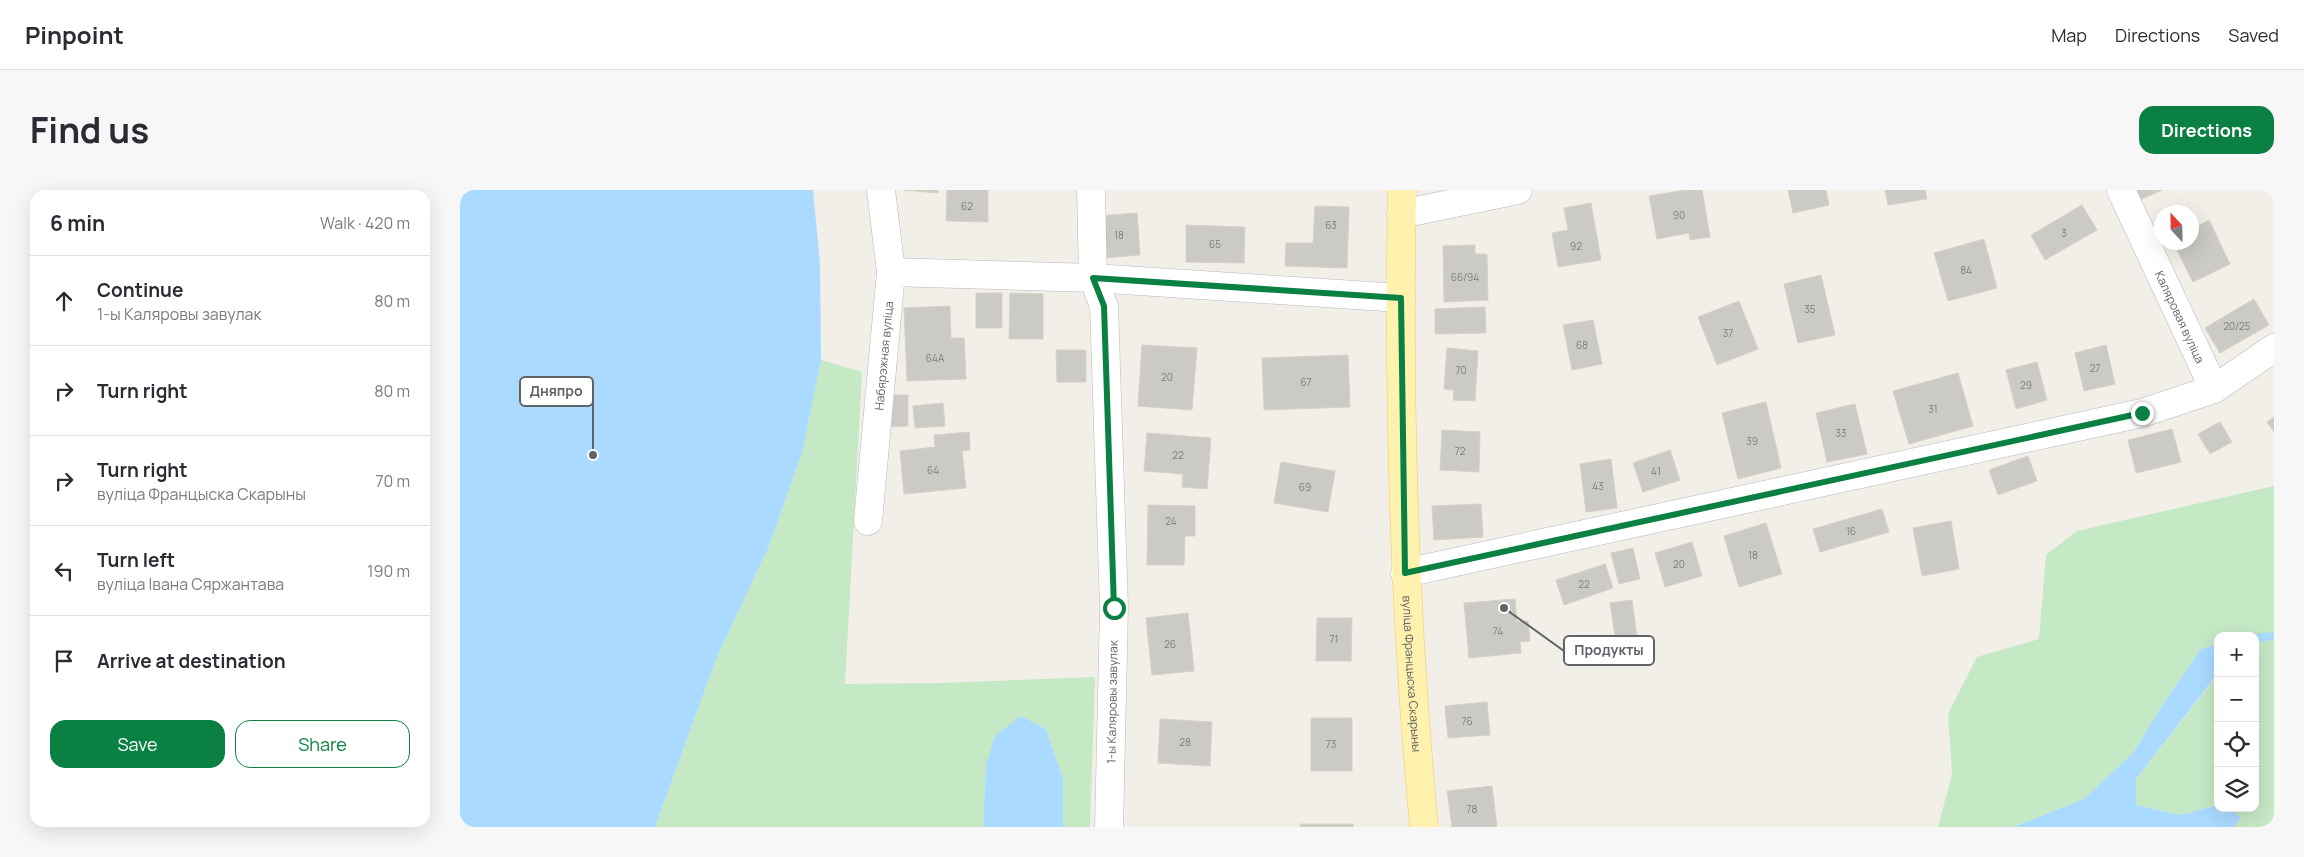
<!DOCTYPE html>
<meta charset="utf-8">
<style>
:root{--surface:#fff;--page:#f7f7f7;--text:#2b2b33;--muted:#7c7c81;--line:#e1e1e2;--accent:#0b8043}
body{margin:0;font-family:Manrope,sans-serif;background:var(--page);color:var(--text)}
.controls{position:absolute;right:15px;bottom:15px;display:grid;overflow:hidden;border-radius:10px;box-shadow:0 5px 20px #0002}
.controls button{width:45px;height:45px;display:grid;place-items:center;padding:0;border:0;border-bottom:1px solid var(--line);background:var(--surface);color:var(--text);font:25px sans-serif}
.compass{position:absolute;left:1694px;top:15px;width:45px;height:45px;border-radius:50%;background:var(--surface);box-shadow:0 5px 20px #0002;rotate:338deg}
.stop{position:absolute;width:15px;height:15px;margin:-11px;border:4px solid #0b8043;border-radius:50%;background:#fff}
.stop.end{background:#0b8043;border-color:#fff;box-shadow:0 1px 5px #0008}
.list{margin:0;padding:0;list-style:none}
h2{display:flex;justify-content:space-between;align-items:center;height:65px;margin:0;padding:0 20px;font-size:21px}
h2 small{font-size:16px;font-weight:400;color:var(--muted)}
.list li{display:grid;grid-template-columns:32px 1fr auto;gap:15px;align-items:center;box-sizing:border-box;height:90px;padding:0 20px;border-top:1px solid var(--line)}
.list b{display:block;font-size:19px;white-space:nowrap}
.list p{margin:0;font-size:16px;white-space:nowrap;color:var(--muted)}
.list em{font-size:16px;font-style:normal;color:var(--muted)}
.actions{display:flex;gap:10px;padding:15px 20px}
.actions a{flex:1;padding:11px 0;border:1px solid var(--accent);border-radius:15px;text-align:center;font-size:18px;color:var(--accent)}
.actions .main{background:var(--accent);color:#fff}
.icon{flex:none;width:28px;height:28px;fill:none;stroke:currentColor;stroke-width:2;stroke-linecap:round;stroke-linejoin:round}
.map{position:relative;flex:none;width:1814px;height:637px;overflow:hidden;border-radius:15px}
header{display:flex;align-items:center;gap:30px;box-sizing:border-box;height:70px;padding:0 25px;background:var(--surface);border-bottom:1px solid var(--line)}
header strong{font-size:24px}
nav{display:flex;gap:28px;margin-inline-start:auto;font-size:18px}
.intro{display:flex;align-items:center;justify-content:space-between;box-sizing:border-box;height:120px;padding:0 30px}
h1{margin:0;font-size:35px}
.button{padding:12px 22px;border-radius:15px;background:var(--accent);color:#fff;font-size:18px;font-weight:700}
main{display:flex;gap:30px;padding:0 30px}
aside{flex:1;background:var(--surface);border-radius:15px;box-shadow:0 5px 20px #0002}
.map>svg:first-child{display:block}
.green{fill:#c5e8c5}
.water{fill:#aadaff}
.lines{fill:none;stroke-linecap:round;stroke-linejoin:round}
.stream{stroke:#aadaff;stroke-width:8}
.building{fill:#cccac5;stroke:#d6d1c6}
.minor-casing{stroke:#b5b8bc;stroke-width:29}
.major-casing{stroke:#f2c960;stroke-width:29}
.minor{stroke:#fff;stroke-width:28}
.major{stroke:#fff2af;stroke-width:28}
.route{stroke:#0b8043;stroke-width:6}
.labels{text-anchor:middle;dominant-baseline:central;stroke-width:5;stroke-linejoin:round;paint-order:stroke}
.number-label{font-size:10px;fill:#7a7d7f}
.street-label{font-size:12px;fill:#5f6368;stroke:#fff}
.leader{fill:none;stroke:#5f6368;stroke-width:2}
.callout-dot{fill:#5f6368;stroke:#fff;stroke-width:2}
.callout{fill:#fff;stroke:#5f6368;stroke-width:2}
.callout-label{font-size:14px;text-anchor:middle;font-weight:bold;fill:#5f6368}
</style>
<header>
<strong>Pinpoint</strong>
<nav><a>Map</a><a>Directions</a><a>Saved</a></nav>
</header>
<div class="intro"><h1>Find us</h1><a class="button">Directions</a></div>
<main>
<aside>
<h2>6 min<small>Walk · 420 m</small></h2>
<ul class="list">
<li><svg class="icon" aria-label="ahead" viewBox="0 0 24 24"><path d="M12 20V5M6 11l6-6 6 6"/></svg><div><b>Continue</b><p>1-ы Каляровы завулак</p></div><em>80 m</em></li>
<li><svg class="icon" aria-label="right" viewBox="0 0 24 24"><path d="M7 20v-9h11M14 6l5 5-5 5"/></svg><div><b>Turn right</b></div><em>80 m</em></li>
<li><svg class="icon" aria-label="right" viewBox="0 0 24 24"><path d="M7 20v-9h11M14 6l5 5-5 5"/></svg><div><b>Turn right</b><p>вуліца Францыска Скарыны</p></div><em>70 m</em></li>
<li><svg class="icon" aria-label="left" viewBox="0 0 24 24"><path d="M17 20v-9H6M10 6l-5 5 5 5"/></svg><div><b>Turn left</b><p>вуліца Івана Сяржантава</p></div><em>190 m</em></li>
<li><svg class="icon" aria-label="arrive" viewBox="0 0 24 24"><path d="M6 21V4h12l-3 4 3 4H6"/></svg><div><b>Arrive at destination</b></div></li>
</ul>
<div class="actions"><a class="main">Save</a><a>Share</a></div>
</aside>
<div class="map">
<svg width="1814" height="637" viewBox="0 0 1814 637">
<rect width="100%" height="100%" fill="#f1efe8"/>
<!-- green -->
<path class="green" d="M 361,170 L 402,182 L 385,494 L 483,493 L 635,487 L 630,637 L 603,637 L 603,588 L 586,539 L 561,526 L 526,575 L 523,637 L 195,637 L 256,469 L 309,356 L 342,263 Z
M 1814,296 L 1814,637 L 1774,637 L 1781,628 L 1770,618 L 1795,618 L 1795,446 L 1758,446 L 1758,454 L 1741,459 L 1703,514 L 1673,563 L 1624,609 L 1553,637 L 1478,637 L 1492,584 L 1488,524 L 1517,467 L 1579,449 L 1586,365 L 1617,341 Z
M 1758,476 L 1758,615 L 1720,625 L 1676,615 L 1676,589 L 1752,492 Z"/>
<!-- water -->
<path class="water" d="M 0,0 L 353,0 L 360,74 L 361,170 L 342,263 L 309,356 L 256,469 L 195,637 L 0,637 Z
M 1758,454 L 1758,476 L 1752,491 L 1676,589 L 1676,615 L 1720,625 L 1758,615 L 1758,618 L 1770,618 L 1781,628 L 1774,637 L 1553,637 L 1624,609 L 1673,563 L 1703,514 L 1741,459 Z
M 561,526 L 586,539 L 603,588 L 603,637 L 523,637 L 526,575 L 535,546 Z"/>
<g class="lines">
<!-- stream -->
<path class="stream" d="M 1795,448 L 1814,446"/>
</g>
<!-- building -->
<path class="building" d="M 444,0 L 478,0 L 478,3 Z
M 487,0 L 528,0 L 528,32 L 486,31 Z
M 1226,0 L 1242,0 L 1250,47 L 1230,50 L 1229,43 L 1197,49 L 1189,6 Z
M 1328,0 L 1366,0 L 1369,15 L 1333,23 Z
M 1425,0 L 1465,0 L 1467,9 L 1428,15 Z
M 1675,0 L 1702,0 L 1680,10 Z
M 1131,13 L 1141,70 L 1098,77 L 1092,43 L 1108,40 L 1104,18 Z
M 1622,15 L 1637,40 L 1585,70 L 1571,45 Z
M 855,16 L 889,17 L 887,78 L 825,76 L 826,53 L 853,53 Z
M 677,23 L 680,65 L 642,68 L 639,26 Z
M 1749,30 L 1770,74 L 1733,92 L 1713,52 L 1732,52 L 1732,39 Z
M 726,35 L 785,37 L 784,73 L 726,72 Z
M 1524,49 L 1537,98 L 1488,111 L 1474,63 Z
M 1015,55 L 1015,64 L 1027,64 L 1028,110 L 984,112 L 983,56 Z
M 1361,85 L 1375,145 L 1338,153 L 1324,94 Z
M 516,103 L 542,103 L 542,138 L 516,138 Z
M 550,103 L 583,104 L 583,149 L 549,149 Z
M 1794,109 L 1809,135 L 1760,163 L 1745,138 Z
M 1279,111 L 1298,159 L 1257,175 L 1238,127 Z
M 490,116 L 491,148 L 504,148 L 506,189 L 447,191 L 444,118 Z
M 1025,117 L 1026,143 L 975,144 L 975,119 Z
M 1133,130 L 1142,174 L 1112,180 L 1103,135 Z
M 682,155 L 737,158 L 732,220 L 678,216 Z
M 1646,155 L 1655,194 L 1624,201 L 1615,163 Z
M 987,158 L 1018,161 L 1015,211 L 993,210 L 994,200 L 984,199 Z
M 596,160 L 626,160 L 626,192 L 597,192 Z
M 888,165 L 890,217 L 804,220 L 802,168 Z
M 1577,172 L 1587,210 L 1556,219 L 1546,180 Z
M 1498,183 L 1513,236 L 1449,254 L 1433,201 Z
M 425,205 L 448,205 L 448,236 L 425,237 Z
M 1306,212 L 1321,278 L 1278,289 L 1262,223 Z
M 483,213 L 485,236 L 455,238 L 453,216 Z
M 1395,214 L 1407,264 L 1367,272 L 1356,223 Z
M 1814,227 L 1814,242 L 1807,232 Z
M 1760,232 L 1772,252 L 1750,264 L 1738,244 Z
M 1712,239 L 1721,272 L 1676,283 L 1668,250 Z
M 982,240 L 1020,242 L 1019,282 L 980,280 Z
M 509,242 L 510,260 L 502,261 L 506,298 L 444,304 L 440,261 L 475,257 L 474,245 Z
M 687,243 L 751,248 L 747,299 L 722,297 L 723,284 L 684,281 Z
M 1210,260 L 1220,290 L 1183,302 L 1173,273 Z
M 1568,266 L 1577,291 L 1538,305 L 1529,280 Z
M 1151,269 L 1157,318 L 1126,322 L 1120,274 Z
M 821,272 L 875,281 L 868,322 L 814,313 Z
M 1021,314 L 1023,347 L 974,350 L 972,316 Z
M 688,315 L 735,316 L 735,346 L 725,346 L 724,375 L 687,375 Z
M 1422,319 L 1429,342 L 1360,362 L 1353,339 Z
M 1491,331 L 1499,379 L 1462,386 L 1453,338 Z
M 1306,333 L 1322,384 L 1279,397 L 1264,346 Z
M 1232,352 L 1242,386 L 1205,397 L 1195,363 Z
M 1173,358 L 1180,389 L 1159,394 L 1151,363 Z
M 1145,374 L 1153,398 L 1104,415 L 1096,390 Z
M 1055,409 L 1057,432 L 1068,431 L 1070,451 L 1060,452 L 1061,463 L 1009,468 L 1004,413 Z
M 1172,410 L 1178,455 L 1157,458 L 1150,413 Z
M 728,423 L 734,481 L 692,485 L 686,428 Z
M 857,428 L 892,428 L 891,471 L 856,471 Z
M 1027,512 L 1030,545 L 988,548 L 985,516 Z
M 851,528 L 892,528 L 892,581 L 851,581 Z
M 700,529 L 752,532 L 750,576 L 698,573 Z
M 1032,596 L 1037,637 L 992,637 L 987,601 Z
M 840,634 L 893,634 L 893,637 L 840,637 Z"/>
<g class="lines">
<!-- minor casing -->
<g class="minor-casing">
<g id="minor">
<path d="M 631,0 L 633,88 L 644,116 L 654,418 L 649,637"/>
<path id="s1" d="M 1661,0 L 1754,199"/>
<path d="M 941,24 L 1058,0"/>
<path d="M 431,82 L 633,88 L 941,108"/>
<path id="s2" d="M 408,331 L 431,82 L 421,0"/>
<path d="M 945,383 L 1682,223 L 1754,199 L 1814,158"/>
</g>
</g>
<!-- major casing -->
<g class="major-casing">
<g id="major">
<path id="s3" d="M 942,0 C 938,212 944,425 964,637"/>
</g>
</g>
<!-- minor -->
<use href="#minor" class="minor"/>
<!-- major -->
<use href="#major" class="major"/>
</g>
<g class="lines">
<!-- route -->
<path class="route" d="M 654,418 L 644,116 L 633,88 L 941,108 L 945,383 L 1682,223"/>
</g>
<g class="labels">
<!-- number labels -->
<g class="number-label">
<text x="507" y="16">62</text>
<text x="1219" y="25">90</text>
<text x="871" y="35">63</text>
<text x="1604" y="43">3</text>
<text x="659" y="45">18</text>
<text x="755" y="54">65</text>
<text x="1116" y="56">92</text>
<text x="1506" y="80">84</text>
<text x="1005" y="87">66/94</text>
<text x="1350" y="119">35</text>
<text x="1777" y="136">20/25</text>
<text x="1268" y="143">37</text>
<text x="1122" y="155">68</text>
<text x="475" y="168">64А</text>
<text x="1635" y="178">27</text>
<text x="1001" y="180">70</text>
<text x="707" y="187">20</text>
<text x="846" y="192">67</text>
<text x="1566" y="195">29</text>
<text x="1473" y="219">31</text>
<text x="1381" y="243">33</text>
<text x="1292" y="251">39</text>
<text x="1000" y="261">72</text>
<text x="718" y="265">22</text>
<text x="473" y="280">64</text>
<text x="1196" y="281">41</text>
<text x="1138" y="296">43</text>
<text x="845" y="297">69</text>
<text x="711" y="331">24</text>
<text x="1391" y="341">16</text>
<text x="1293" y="365">18</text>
<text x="1219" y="374">20</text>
<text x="1124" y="394">22</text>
<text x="1038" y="441">74</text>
<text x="874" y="449">71</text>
<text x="710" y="454">26</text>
<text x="1007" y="531">76</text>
<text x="725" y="552">28</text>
<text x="871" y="554">73</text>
<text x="1012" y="619">78</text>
</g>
<!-- street labels -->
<g class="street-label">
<text stroke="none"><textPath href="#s1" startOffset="140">Каляровая вуліца</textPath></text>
<text stroke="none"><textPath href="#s2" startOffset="166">Набярэжная вуліца</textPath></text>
<text stroke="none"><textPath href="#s3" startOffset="484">вуліца Францыска Скарыны</textPath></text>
<text transform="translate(652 512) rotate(-89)">1-ы Каляровы завулак</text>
</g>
</g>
<!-- callouts -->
<path class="leader" d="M133 265L133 201M1044 418L1104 461"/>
<g class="callout-dot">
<circle cx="133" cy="265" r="5"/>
<circle cx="1044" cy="418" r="5"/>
</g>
<g class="callout">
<rect x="60" y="187" width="73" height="29" rx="5"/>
<rect x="1104" y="446" width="90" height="29" rx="5"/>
</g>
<g class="callout-label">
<text x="96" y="206">Дняпро</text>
<text x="1149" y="465">Продукты</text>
</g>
</svg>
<div class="controls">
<button>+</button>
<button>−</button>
<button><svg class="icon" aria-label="locate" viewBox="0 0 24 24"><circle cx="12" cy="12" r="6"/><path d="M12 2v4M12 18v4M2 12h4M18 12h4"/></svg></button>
<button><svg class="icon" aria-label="layers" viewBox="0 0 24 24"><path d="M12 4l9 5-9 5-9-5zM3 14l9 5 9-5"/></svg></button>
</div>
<svg class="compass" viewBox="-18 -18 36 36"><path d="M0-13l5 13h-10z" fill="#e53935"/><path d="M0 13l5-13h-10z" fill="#7c7c81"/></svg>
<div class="stop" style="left:654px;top:418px"></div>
<div class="stop end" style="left:1682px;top:223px"></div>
</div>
</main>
